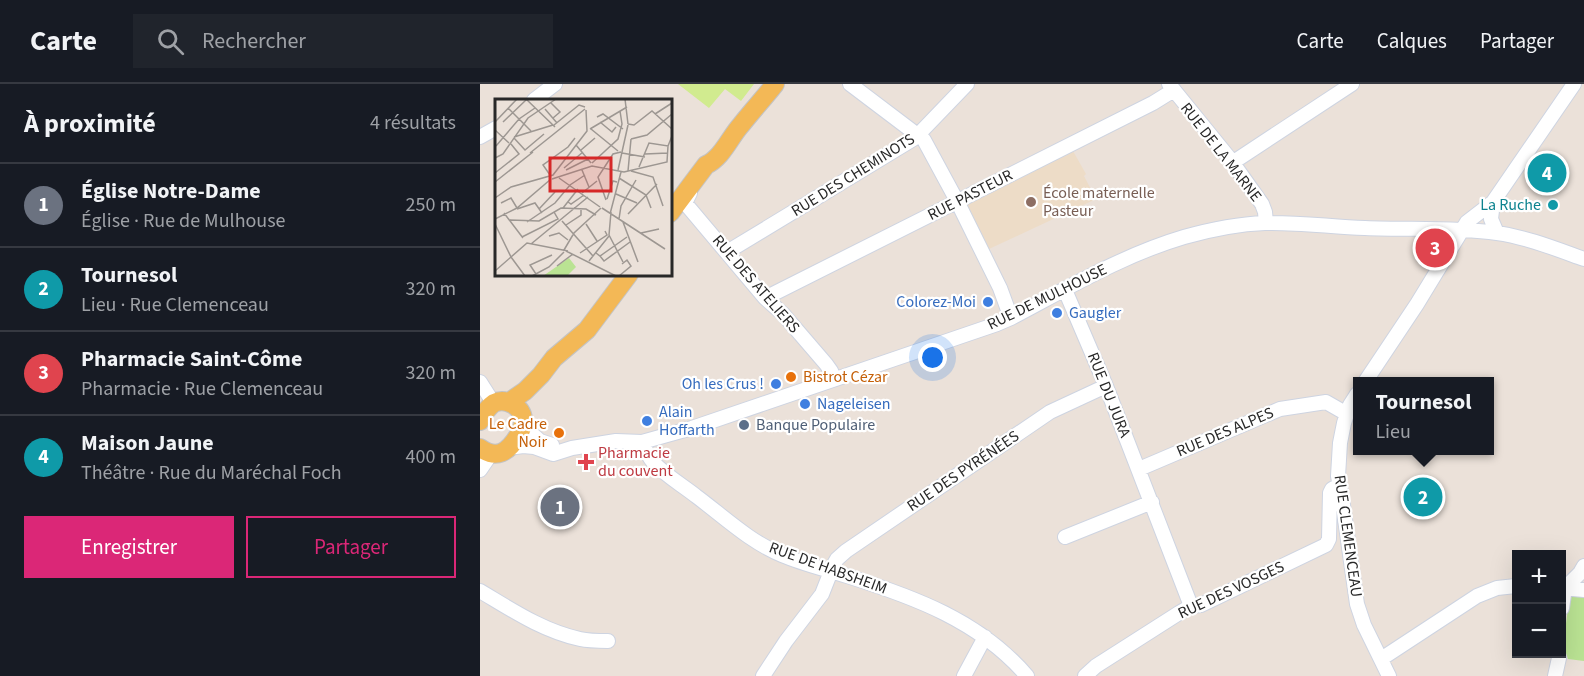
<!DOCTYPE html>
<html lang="fr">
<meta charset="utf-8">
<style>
:root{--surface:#171b24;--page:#20242c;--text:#f1f3f6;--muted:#9ea1a6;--line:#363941;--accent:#db2777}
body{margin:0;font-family:"Source Sans 3",sans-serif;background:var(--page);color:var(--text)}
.controls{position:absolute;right:18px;bottom:18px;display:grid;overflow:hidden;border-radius:0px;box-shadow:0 6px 24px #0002}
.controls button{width:54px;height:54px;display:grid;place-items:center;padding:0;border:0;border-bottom:2px solid var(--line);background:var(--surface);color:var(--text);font:30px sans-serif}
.you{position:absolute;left:453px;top:274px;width:21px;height:21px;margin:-15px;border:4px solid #fff;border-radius:50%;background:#1a73e8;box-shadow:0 0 0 9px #1a73e833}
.badge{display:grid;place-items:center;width:39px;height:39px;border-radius:50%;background:var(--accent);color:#fff;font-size:20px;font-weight:700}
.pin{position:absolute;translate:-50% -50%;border:3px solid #fff;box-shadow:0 2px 6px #0006}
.popup{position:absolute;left:873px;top:293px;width:141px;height:78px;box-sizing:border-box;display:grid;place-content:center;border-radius:0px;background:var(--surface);filter:drop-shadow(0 2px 4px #0005);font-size:20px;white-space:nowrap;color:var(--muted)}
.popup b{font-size:22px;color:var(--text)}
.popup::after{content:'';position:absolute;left:50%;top:100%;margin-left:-12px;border:12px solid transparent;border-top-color:var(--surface)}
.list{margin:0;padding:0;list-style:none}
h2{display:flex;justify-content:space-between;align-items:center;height:78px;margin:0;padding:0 24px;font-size:26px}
h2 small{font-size:20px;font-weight:400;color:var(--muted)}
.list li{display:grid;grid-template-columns:39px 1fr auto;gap:18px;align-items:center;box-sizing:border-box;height:84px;padding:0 24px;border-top:2px solid var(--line)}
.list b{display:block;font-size:22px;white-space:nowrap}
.list p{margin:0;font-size:20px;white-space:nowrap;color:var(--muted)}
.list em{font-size:20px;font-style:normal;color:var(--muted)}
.actions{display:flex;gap:12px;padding:18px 24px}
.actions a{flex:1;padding:14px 0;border:2px solid var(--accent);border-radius:0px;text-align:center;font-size:21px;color:var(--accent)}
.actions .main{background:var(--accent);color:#fff}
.icon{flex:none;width:33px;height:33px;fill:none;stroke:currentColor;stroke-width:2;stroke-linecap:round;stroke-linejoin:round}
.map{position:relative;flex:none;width:1104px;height:592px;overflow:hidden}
header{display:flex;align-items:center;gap:36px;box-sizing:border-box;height:84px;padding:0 30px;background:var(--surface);border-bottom:2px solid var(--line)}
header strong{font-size:28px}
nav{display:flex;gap:33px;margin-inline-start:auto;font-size:21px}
.search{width:420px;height:54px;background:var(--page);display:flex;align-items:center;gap:15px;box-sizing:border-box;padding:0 21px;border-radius:0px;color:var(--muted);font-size:22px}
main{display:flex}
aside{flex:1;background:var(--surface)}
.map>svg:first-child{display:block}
.education{fill:#eddcc7}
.green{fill:#bae393}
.pitch{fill:#d1eb8f}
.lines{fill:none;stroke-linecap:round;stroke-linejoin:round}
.minor-casing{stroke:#ced4e1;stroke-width:16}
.major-casing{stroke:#c3c3c3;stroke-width:20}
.minor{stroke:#fff;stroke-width:14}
.major{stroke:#f3b856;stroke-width:18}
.education-dot{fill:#8d6e63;stroke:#fff;stroke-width:2}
.culture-dot{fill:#0f9aa8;stroke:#fff;stroke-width:2}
.shop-dot{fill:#3f7fe0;stroke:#fff;stroke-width:2}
.food-dot{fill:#e8710a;stroke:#fff;stroke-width:2}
.service-dot{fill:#5c6f8a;stroke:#fff;stroke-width:2}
.health-dot{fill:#e0444e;stroke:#fff;stroke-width:2}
.labels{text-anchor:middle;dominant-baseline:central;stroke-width:4.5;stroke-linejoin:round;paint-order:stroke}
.street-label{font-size:16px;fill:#282828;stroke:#fff}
.education-label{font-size:16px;fill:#785e54;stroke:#fff;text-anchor:start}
.culture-label{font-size:16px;fill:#0d838f;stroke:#fff;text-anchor:end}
.shop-label{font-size:16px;fill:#366cbe;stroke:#fff;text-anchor:start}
.food-label{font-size:16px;fill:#c56008;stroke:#fff;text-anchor:start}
.service-label{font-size:16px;fill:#4e5e75;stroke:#fff;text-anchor:start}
.health-label{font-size:16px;fill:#be3a42;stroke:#fff;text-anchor:start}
.inset-road{fill:none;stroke:#9d9792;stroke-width:1.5}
.view{fill:#d62828;fill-opacity:0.15;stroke:#d62828;stroke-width:3}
.inset-edge{fill:none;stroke:#282828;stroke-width:3}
</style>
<header>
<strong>Carte</strong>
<div class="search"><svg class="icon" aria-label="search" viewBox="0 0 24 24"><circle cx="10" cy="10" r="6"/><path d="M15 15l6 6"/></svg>Rechercher</div>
<nav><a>Carte</a><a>Calques</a><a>Partager</a></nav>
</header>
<main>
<aside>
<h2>À proximité<small>4 résultats</small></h2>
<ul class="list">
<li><span class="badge" style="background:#6b7280">1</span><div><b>Église Notre-Dame</b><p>Église · Rue de Mulhouse</p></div><em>250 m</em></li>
<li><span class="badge" style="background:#0f9aa8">2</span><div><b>Tournesol</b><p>Lieu · Rue Clemenceau</p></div><em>320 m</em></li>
<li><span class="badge" style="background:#e0444e">3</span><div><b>Pharmacie Saint-Côme</b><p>Pharmacie · Rue Clemenceau</p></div><em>320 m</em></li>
<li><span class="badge" style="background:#0f9aa8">4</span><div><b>Maison Jaune</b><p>Théâtre · Rue du Maréchal Foch</p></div><em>400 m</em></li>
</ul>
<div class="actions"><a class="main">Enregistrer</a><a>Partager</a></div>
</aside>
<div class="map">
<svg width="1104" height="592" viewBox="0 0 1104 592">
<rect width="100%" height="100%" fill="#ebe1d9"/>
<!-- education -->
<path class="education" d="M 593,67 L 606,90 L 604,92 L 616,115 L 509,165 L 486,120 Z"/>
<!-- green -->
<path class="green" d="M 1090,510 L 1104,512 L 1104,577 L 1088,575 L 1083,561 Z"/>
<!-- pitch -->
<path class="pitch" d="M 198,0 L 274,0 L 261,17 L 245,5 L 229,24 Z"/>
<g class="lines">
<!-- minor casing -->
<g class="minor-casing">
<path id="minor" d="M 370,0 L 444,56 L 477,117 L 520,204 L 531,234
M 689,0 L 750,75 L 782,120 L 785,128 L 786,139
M 54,16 L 75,0
M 0,53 L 16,44
M 752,79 L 872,0
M 210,105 L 210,109 L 205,119 L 285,214 L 303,230 L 346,280 L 351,287 L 354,295
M 1013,118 L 1011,135 L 1017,149
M 247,168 L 435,54 L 487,0
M 585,206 L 626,302 L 711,522
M 285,214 L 673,19 L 694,6
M 0,298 L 14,320
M 885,298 L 937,220 L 987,138 L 1013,118 L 1094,0
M 877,310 L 870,321 L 864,339 L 860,359 L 858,392 L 862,414 L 877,520 L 884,541 L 909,592
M 42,341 L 60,357 L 72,361
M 162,358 C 165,365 168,372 173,378 C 185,391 202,401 216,412 C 243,432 270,458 302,471 C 323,480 345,485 367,492 C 434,513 500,537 547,592
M 29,364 L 43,362 L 54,363 L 73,370 L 92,364 L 136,357 L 162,358 L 212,344 L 517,240 L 531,234 C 588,204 643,171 704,153 C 729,146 759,140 785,139 C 818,138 852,143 885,144 C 929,146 973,143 1017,149 C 1046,153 1076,165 1104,175
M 659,385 L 800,325 L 846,318 L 867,330
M 0,386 L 11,370
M 585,453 L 672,418
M 1082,504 L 1104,506
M 0,507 C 32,526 63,547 100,555 C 109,557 119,557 128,557
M 1082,524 L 1085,504 L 1100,489 L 1104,482
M 901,575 L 997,512 L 1017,504 L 1036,502
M 283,592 L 306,557 L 342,510 L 353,482 L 357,475 L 366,467 L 570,328 L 626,302
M 484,592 L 505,553
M 605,592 L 616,582 L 699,529 L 711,522 L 721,521 L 846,461 L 849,455 L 850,409 L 852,405 L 859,401
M 1075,592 L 1079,574 L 1078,570"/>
</g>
<!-- major casing -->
<g class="major-casing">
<path id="major" d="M 190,129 L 226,81 C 242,74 250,53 261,41 C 272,27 284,14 295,0
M 29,318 L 45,307 L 61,291 L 74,274 L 107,246 L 149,190
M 0,337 C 3,331 8,323 14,319 C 26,313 42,323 43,335 C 44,341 41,347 38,352 C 28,368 17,376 0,364"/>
</g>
<!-- minor -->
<use href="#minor" class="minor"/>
<!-- major -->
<use href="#major" class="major"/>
</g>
<!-- markers -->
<circle class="education-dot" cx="551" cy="118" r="6"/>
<circle class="culture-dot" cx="1073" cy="121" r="6"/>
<g class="shop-dot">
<circle cx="508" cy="218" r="6"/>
<circle cx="577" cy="229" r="6"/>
<circle cx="296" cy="300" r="6"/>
<circle cx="325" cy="320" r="6"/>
<circle cx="167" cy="337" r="6"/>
</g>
<g class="food-dot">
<circle cx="311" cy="293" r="6"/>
<circle cx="79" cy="349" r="6"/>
</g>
<circle class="service-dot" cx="264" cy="341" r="6"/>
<path class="health-dot" d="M103 369h6v6h6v6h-6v6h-6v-6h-6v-6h6z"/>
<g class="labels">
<!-- street labels -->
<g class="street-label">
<text transform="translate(741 68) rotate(52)">RUE DE LA MARNE</text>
<text transform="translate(373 91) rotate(-32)">RUE DES CHEMINOTS</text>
<text transform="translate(490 111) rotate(-27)">RUE PASTEUR</text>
<text transform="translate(276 200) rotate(49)">RUE DES ATELIERS</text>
<text transform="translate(567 213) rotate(-26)">RUE DE MULHOUSE</text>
<text transform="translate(629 311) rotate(68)">RUE DU JURA</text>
<text transform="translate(745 348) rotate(-23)">RUE DES ALPES</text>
<text transform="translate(483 387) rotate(-34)">RUE DES PYRÉNÉES</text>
<text transform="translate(868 452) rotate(82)">RUE CLEMENCEAU</text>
<text transform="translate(348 484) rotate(20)">RUE DE HABSHEIM</text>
<text transform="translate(751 506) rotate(-25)">RUE DES VOSGES</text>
</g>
<!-- education labels -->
<g class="education-label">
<text x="563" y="109">École maternelle<tspan x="563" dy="18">Pasteur</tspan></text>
</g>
<!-- culture labels -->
<g class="culture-label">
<text x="1061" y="121">La Ruche</text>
</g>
<!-- shop labels -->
<g class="shop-label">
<text x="496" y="218" text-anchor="end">Colorez-Moi</text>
<text x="589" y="229">Gaugler</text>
<text x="284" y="300" text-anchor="end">Oh les Crus !</text>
<text x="337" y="320">Nageleisen</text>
<text x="179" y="328">Alain<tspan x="179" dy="18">Hoffarth</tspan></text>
</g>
<!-- food labels -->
<g class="food-label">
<text x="323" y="293">Bistrot Cézar</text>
<text x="67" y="340" text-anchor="end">Le Cadre<tspan x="67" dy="18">Noir</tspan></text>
</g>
<!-- service labels -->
<g class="service-label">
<text x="276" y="341">Banque Populaire</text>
</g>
<!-- health labels -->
<g class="health-label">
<text x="118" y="369">Pharmacie<tspan x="118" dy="18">du couvent</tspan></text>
</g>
</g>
<!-- overview -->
<g transform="translate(15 15)">
<rect width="177" height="177" fill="#ebe1d9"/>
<path d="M 74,159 L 81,168 L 72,177 L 48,177 Z" fill="#bae393"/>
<path class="inset-road" d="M 31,0 L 60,28M 130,0 L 133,25M 56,4 L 65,13 L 58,19M 13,9 L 36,32M 50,10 L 62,24M 160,15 L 177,4M 102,18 L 108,15 L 128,30M 0,23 L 22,0M 8,23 L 31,1M 105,23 L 117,33 L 121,28M 133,25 L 139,26 L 157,12 L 177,30M 59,26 L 84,6 L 90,8M 95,30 L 132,8M 96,30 L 123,52M 0,31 L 14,44M 19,38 L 58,26M 19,39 L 30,51 L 49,35M 136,40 L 152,36 L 177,15M 81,46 L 96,64M 1,47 L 24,20 L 40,9M 86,51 L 100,39M 35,54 L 90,10M 127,54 L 150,58M 150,55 L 173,54M 0,59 L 8,55 L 33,19 L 61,0M 97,64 L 123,40 L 127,25 L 125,12M 144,68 L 154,44 L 173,47 L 177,37M 69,69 L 88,53M 71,71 L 93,60M 87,71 L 94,88M 123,71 L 133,26M 133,72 L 136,40M 136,72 L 158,78 L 168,107M 0,74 L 24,55 L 16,45M 55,76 L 48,66 L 73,48 L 80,39M 64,79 L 105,108M 124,79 L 151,96 L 156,109M 57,80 L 97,67 L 129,73 L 172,63 L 173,47M 0,83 L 38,53M 87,94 L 102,82M 121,95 L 142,104M 0,99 L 16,88 L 58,76 L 92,32 L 91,11M 112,100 L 118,82 L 122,83M 111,101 L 103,78 L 118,55 L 126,53M 73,103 L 76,105 L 89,96M 6,104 L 16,99 L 22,109M 68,109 L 83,90M 107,109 L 170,150M 22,110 L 40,104 L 47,114M 44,110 L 60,93M 9,114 L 28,139M 115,115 L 126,73M 133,115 L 162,85M 0,120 L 22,109 L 56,80M 124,120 L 126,107 L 141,81M 15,121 L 44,122 L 66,109 L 91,110 L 101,116M 67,122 L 98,157M 32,123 L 60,104 L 75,86 L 90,76M 128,123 L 143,163M 0,125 L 16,158M 91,125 L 102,142M 71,126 L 86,116 L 86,111M 146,134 L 164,130M 114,136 L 128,163M 114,136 L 116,113M 54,137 L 64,134 L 73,141M 27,138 L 63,120 L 59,113M 36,145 L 93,98M 69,151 L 79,134 L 106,109M 71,152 L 121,177M 85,154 L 112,136 L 110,132M 101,154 L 105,157 L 132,138M 105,157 L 109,162 L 135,143M 16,158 L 30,177M 94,162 L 114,137M 62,167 L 78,155M 0,172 L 32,144 L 73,152M 41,175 L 35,166 L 57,156M 37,177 L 54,168 L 69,153M 124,177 L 136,167 L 132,161 L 127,165"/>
<path class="view" d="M 55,59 L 116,59 L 116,92 L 55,92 Z"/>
<rect width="177" height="177" class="inset-edge"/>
</g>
</svg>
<div class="controls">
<button>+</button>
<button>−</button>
</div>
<div class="you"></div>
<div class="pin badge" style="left:80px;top:423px;background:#6b7280">1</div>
<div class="pin badge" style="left:943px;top:413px;background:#0f9aa8">2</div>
<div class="popup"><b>Tournesol</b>Lieu</div>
<div class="pin badge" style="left:955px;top:164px;background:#e0444e">3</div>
<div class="pin badge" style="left:1067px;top:89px;background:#0f9aa8">4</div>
</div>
</main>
